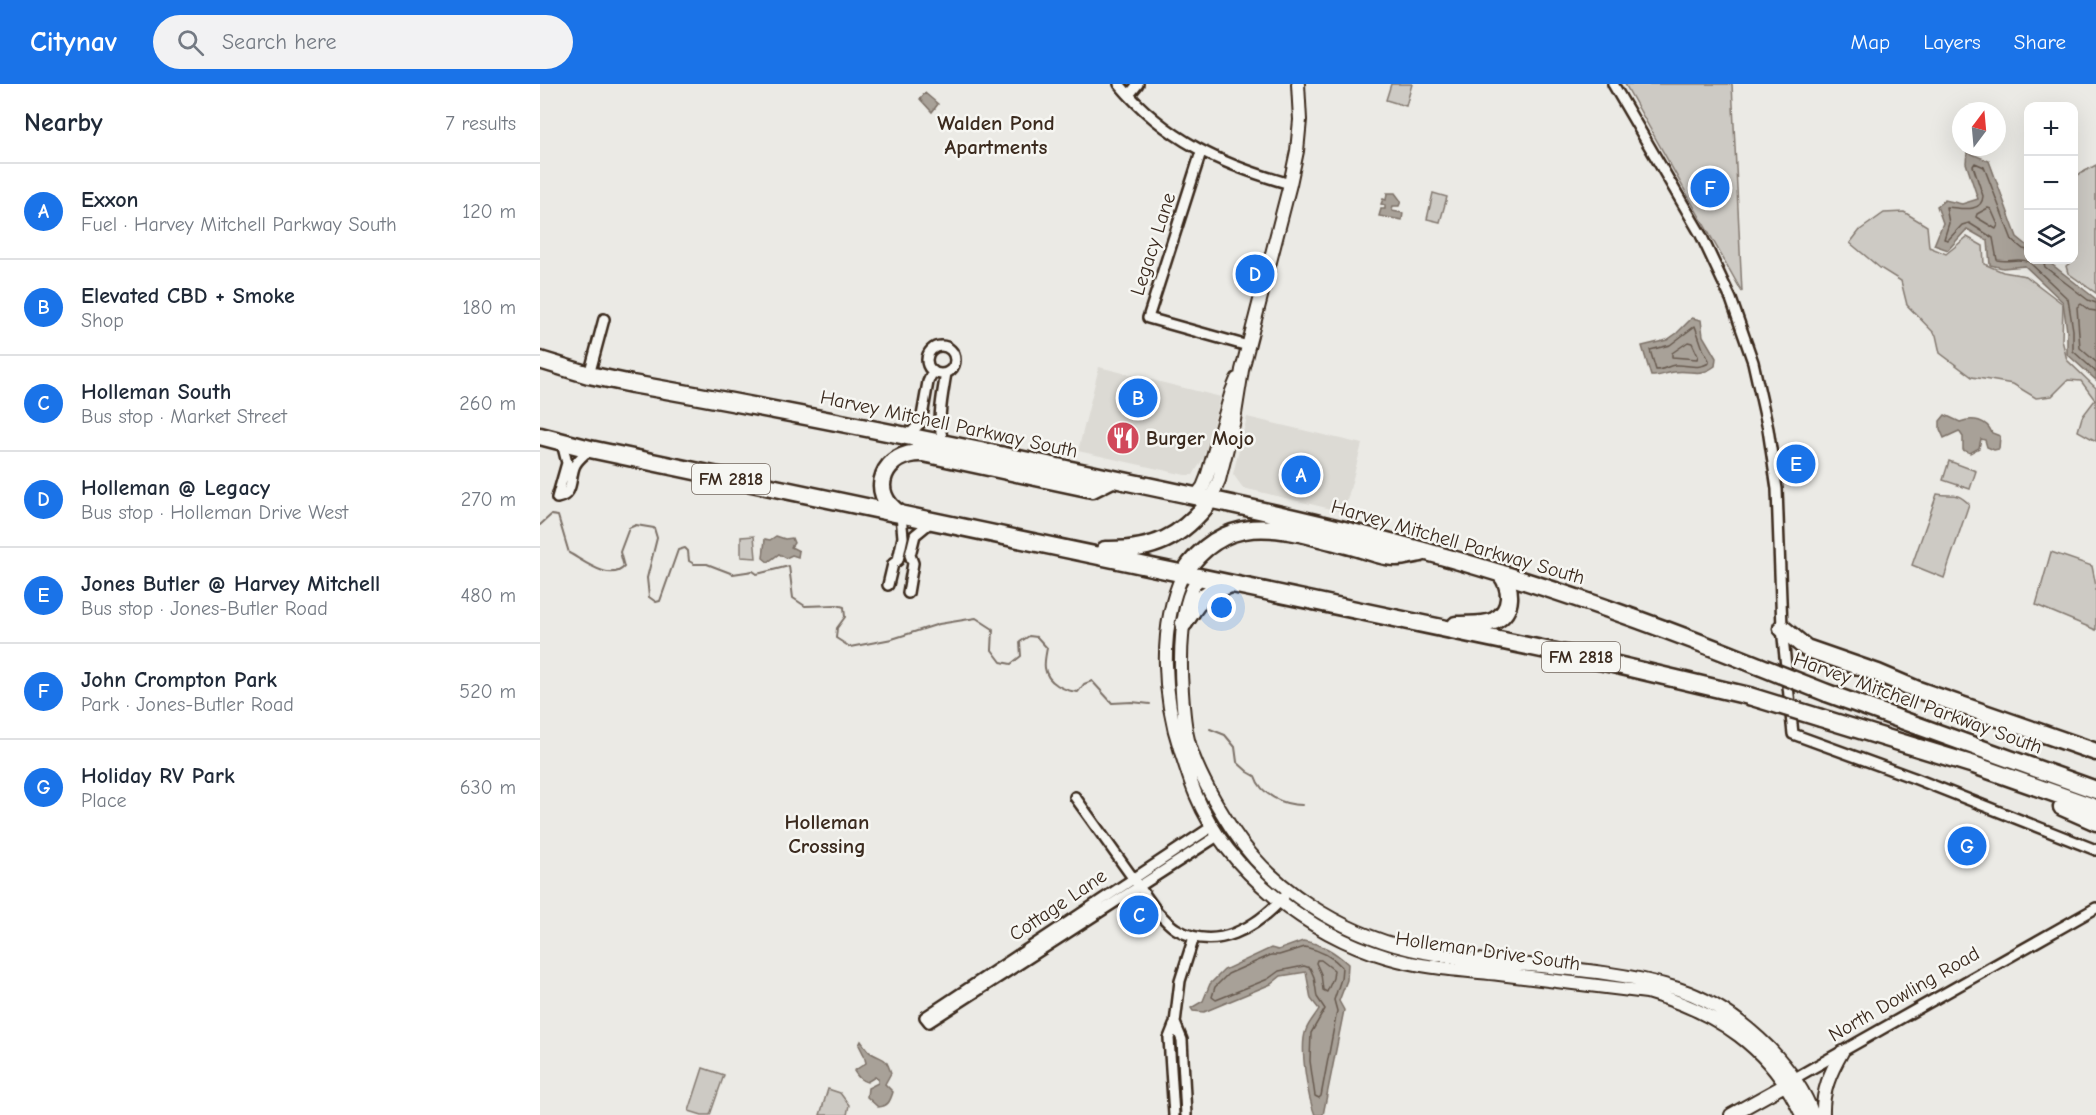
<!DOCTYPE html>
<meta charset="utf-8">
<style>
:root{--surface:#fff;--page:#f2f2f3;--text:#1f2937;--muted:#747a83;--line:#e0e1e3;--accent:#1a73e8}
body{margin:0;font-family:"Comic Neue",sans-serif;background:var(--page);color:var(--text)}
.controls{position:absolute;right:18px;top:18px;display:grid;overflow:hidden;border-radius:12px;box-shadow:0 6px 24px #0002}
.controls button{width:54px;height:54px;display:grid;place-items:center;padding:0;border:0;border-bottom:2px solid var(--line);background:var(--surface);color:var(--text);font:30px sans-serif}
.compass{position:absolute;left:1412px;top:18px;width:54px;height:54px;border-radius:50%;background:var(--surface);box-shadow:0 6px 24px #0002;rotate:16deg}
.you{position:absolute;left:682px;top:524px;width:21px;height:21px;margin:-15px;border:4px solid #fff;border-radius:50%;background:#1a73e8;box-shadow:0 0 0 9px #1a73e833}
.badge{display:grid;place-items:center;width:39px;height:39px;border-radius:50%;background:var(--accent);color:#fff;font-size:20px;font-weight:700}
.pin{position:absolute;translate:-50% -50%;border:3px solid #fff;box-shadow:0 2px 6px #0006}
.list{margin:0;padding:0;list-style:none}
h2{display:flex;justify-content:space-between;align-items:center;height:78px;margin:0;padding:0 24px;font-size:26px}
h2 small{font-size:20px;font-weight:400;color:var(--muted)}
.list li{display:grid;grid-template-columns:39px 1fr auto;gap:18px;align-items:center;box-sizing:border-box;height:96px;padding:0 24px;border-top:2px solid var(--line)}
.list b{display:block;font-size:22px;white-space:nowrap}
.list p{margin:0;font-size:20px;white-space:nowrap;color:var(--muted)}
.list em{font-size:20px;font-style:normal;color:var(--muted)}
.icon{flex:none;width:33px;height:33px;fill:none;stroke:currentColor;stroke-width:2;stroke-linecap:round;stroke-linejoin:round}
.map{position:relative;flex:none;width:1556px;height:1031px;overflow:hidden}
header{display:flex;align-items:center;gap:36px;box-sizing:border-box;height:84px;padding:0 30px;background:var(--accent);color:#fff}
header strong{font-size:28px}
nav{display:flex;gap:33px;margin-inline-start:auto;font-size:21px}
.search{width:420px;height:54px;background:var(--page);display:flex;align-items:center;gap:15px;box-sizing:border-box;padding:0 21px;border-radius:33px;color:var(--muted);font-size:22px}
main{display:flex}
aside{flex:1;background:var(--surface)}
.map>svg:first-child{display:block}
.built{fill:#dcdad4}
.green{fill:#cdcac4;stroke:#847a71;stroke-width:1.5}
.water{fill:#a8a198;stroke:#7c7167;stroke-width:1.5}
.lines{fill:none;stroke-linecap:round;stroke-linejoin:round}
.shore{stroke:#675a4f;stroke-width:1.5}
.stream{stroke:#7c7167;stroke-width:2}
.street-casing{stroke:#3b2a1e;stroke-width:14}
.secondary-casing{stroke:#3b2a1e;stroke-width:16}
.highway-casing{stroke:#3b2a1e;stroke-width:21}
.street{stroke:#f6f6f2;stroke-width:9}
.secondary{stroke:#f6f6f2;stroke-width:12}
.highway{stroke:#f6f6f2;stroke-width:16}
.highway-bridge-casing{stroke:#3b2a1e;stroke-width:21;stroke-linecap:butt}
.highway-bridge{stroke:#f6f6f2;stroke-width:16}
.labels{text-anchor:middle;dominant-baseline:central;stroke-width:5;stroke-linejoin:round;paint-order:stroke}
.shield{fill:#f6f6f2;stroke:#73675e;stroke-width:1.5}
.shield-label{font-size:18px;font-weight:bold;fill:#3b2a1e}
.street-label{font-size:20px;fill:#3b2a1e;stroke:#f6f6f2}
.poi-label{font-size:20px;font-weight:bold;fill:#3b2a1e;stroke:#f6f6f2;text-anchor:start}
.neighbourhood-label{font-size:21px;font-weight:bold;fill:#3b2a1e;stroke:#f6f6f2}
</style>
<header>
<strong>Citynav</strong>
<div class="search"><svg class="icon" aria-label="search" viewBox="0 0 24 24"><circle cx="10" cy="10" r="6"/><path d="M15 15l6 6"/></svg>Search here</div>
<nav><a>Map</a><a>Layers</a><a>Share</a></nav>
</header>
<main>
<aside>
<h2>Nearby<small>7 results</small></h2>
<ul class="list">
<li><span class="badge">A</span><div><b>Exxon</b><p>Fuel · Harvey Mitchell Parkway South</p></div><em>120 m</em></li>
<li><span class="badge">B</span><div><b>Elevated CBD + Smoke</b><p>Shop</p></div><em>180 m</em></li>
<li><span class="badge">C</span><div><b>Holleman South</b><p>Bus stop · Market Street</p></div><em>260 m</em></li>
<li><span class="badge">D</span><div><b>Holleman @ Legacy</b><p>Bus stop · Holleman Drive West</p></div><em>270 m</em></li>
<li><span class="badge">E</span><div><b>Jones Butler @ Harvey Mitchell</b><p>Bus stop · Jones-Butler Road</p></div><em>480 m</em></li>
<li><span class="badge">F</span><div><b>John Crompton Park</b><p>Park · Jones-Butler Road</p></div><em>520 m</em></li>
<li><span class="badge">G</span><div><b>Holiday RV Park</b><p>Place</p></div><em>630 m</em></li>
</ul>
</aside>
<div class="map">
<svg width="1556" height="1031" viewBox="0 0 1556 1031">
<rect width="100%" height="100%" fill="#ebeae5"/>
<filter id="ink" filterUnits="userSpaceOnUse"><feTurbulence type="fractalNoise" baseFrequency=".0167" numOctaves="2"/><feDisplacementMap in="SourceGraphic" scale="12" xChannelSelector="R" yChannelSelector="G"/><feConvolveMatrix kernelMatrix="1 2 1 2 8 2 1 2 1" color-interpolation-filters="sRGB"/></filter>
<g filter="url(#ink)">
<!-- built -->
<path class="built" d="M 559,283 L 681,313 L 663,375 L 653,391 L 645,391 L 538,367 Z
M 707,333 L 822,360 L 804,428 L 703,404 L 693,390 Z"/>
<!-- green -->
<path class="green" d="M 851,0 L 872,0 L 866,22 L 846,16 Z
M 1085,0 L 1192,0 L 1202,208 Z
M 1556,81 L 1556,209 L 1528,189 L 1526,182 L 1537,174 L 1534,166 L 1534,93 Z
M 893,109 L 907,113 L 900,138 L 887,135 Z
M 1364,128 L 1387,142 L 1389,163 L 1406,170 L 1427,153 L 1443,162 L 1444,180 L 1463,188 L 1486,192 L 1523,220 L 1522,256 L 1527,276 L 1556,304 L 1556,357 L 1538,347 L 1542,333 L 1555,316 L 1541,297 L 1528,296 L 1512,312 L 1496,314 L 1473,300 L 1432,293 L 1400,269 L 1396,251 L 1367,221 L 1361,197 L 1340,184 L 1310,159 L 1320,146 L 1344,129 Z
M 1409,377 L 1436,387 L 1430,405 L 1403,396 Z
M 1397,410 C 1413,413 1416,407 1429,420 L 1404,494 L 1372,481 Z
M 214,452 L 216,474 L 201,473 L 201,453 Z
M 1511,468 L 1552,482 L 1556,502 L 1556,546 L 1496,521 Z
M 163,984 L 184,991 L 170,1031 L 162,1031 L 149,1027 Z
M 288,1005 L 300,1009 L 309,1021 L 307,1031 L 280,1031 Z"/>
<!-- water -->
<path class="water" d="M 385,9 L 398,20 L 392,28 L 380,15 Z
M 1427,68 L 1449,77 L 1477,153 L 1488,162 L 1488,176 L 1506,176 L 1556,215 L 1556,296 L 1527,270 L 1527,247 L 1523,218 L 1485,182 L 1463,184 L 1450,181 L 1448,157 L 1427,145 L 1408,166 L 1394,161 L 1403,139 L 1397,122 L 1405,116 L 1422,120 L 1438,115 L 1426,79 Z
M 847,109 L 855,109 L 861,117 L 859,122 L 853,122 L 852,127 L 863,129 L 862,136 L 839,132 L 841,125 L 845,125 L 845,121 L 841,120 L 843,115 L 846,116 Z
M 1152,234 L 1161,236 L 1163,252 L 1176,274 L 1175,282 C 1159,294 1151,285 1134,288 C 1125,289 1120,293 1111,292 L 1102,262 L 1127,256 L 1137,249 Z
M 1405,331 L 1420,338 C 1433,333 1447,336 1452,349 L 1460,352 L 1459,365 L 1454,366 L 1447,363 L 1445,356 L 1441,355 L 1439,364 L 1430,369 L 1423,366 L 1423,353 L 1419,347 L 1404,354 L 1400,345 L 1400,337 Z
M 236,452 L 245,455 L 252,454 L 254,459 L 251,463 L 259,467 L 258,473 L 252,471 L 246,474 L 239,470 L 228,478 L 223,474 L 225,455 L 230,456 Z
M 763,857 C 782,860 794,867 808,880 L 807,896 L 799,917 L 804,926 L 783,1031 L 775,1031 C 768,1014 759,963 766,946 C 769,938 775,932 779,925 L 771,915 L 766,888 L 741,892 L 731,900 L 664,928 L 653,927 L 651,924 L 663,917 L 670,900 L 684,886 L 731,864 L 738,866 Z
M 321,957 C 324,961 327,967 331,969 C 344,977 345,971 351,989 L 345,1000 L 353,1008 C 350,1018 348,1022 338,1023 L 327,1013 L 328,1004 L 338,999 L 338,995 L 335,993 L 327,998 C 320,996 318,993 314,987 L 326,979 L 324,971 L 319,961 Z"/>
<g class="lines">
<!-- shore -->
<path class="shore" d="M 1448,124 L 1451,125 L 1458,141 L 1456,145 L 1436,133 L 1437,130 Z
M 1488,166 L 1483,165 L 1472,156 L 1444,83 L 1435,79 L 1433,82 L 1443,112 C 1442,131 1417,123 1406,123 L 1409,139 L 1404,155 L 1408,156 L 1422,141 L 1429,139 L 1453,154 L 1457,176 C 1468,179 1479,173 1489,178 L 1528,215 L 1533,246 L 1533,267 L 1556,288
M 1503,176 L 1505,183 L 1548,216 L 1556,219
M 1556,227 L 1549,226 L 1541,220 L 1537,223 L 1540,264 L 1556,278
M 1155,242 L 1163,265 L 1169,276 L 1169,279 C 1157,286 1147,280 1135,281 C 1128,282 1123,286 1116,286 L 1110,266 L 1130,261 Z
M 1148,258 L 1152,259 L 1158,272 L 1157,275 L 1132,273 L 1132,269 Z
M 765,863 C 779,866 792,872 802,883 L 801,895 L 794,916 L 797,927 L 781,1012 L 779,1014 L 775,1012 L 770,977 L 771,949 L 785,925 L 777,913 L 774,893 L 770,884 L 764,882 L 739,887 L 728,895 L 676,916 L 672,913 L 675,903 L 688,890 L 731,871 L 739,871 Z
M 777,876 L 781,876 L 794,886 L 793,894 L 787,908 L 783,906 L 781,890 L 776,879 Z"/>
<!-- stream -->
<path class="stream" d="M 0,441 L 11,431 L 18,432 L 29,469 C 44,477 70,498 84,483 L 80,468 L 89,444 L 96,441 L 114,444 L 117,454 L 107,494 L 109,513 L 116,518 L 120,517 L 138,466 L 145,464 L 148,467 L 149,477 L 154,480 L 167,480 L 193,490 L 213,487 L 217,490 L 249,482 L 253,514 L 265,522 L 297,521 L 304,523 L 305,533 L 297,544 L 296,554 L 310,563 L 352,555 L 399,540 L 436,534 L 453,545 L 452,566 L 461,578 L 471,580 L 481,572 L 480,558 L 489,552 L 497,553 L 507,564 C 506,570 504,578 505,584 C 507,599 525,607 538,608 L 544,600 L 552,597 L 572,619 L 592,618 L 610,620
M 670,645 L 685,651 L 695,663 L 697,678 L 708,688 L 715,692 C 721,711 743,721 762,721"/>
<!-- street casing -->
<g class="street-casing">
<path id="street" d="M 579,0 C 626,56 682,81 750,100
M 1073,0 L 1161,151 L 1191,215 L 1213,278 L 1228,345 L 1237,405 L 1242,544 L 1253,650 L 1374,694 L 1556,766
M 589,11 L 598,0
M 661,68 L 608,234 L 708,262
M387 276a14 14 0 1 1 28 0a14 14 0 1 1-28 0Z
M 49,291 L 64,235
M 368,352 L 381,338 L 388,298 L 393,287
M 403,360 C 397,334 402,314 406,289
M 17,414 C 35,411 29,393 35,381 C 38,375 45,370 50,365
M 17,414 L 27,379 L 22,359
M 348,501 L 353,480 L 358,476 L 363,453 L 361,431
M 368,509 L 373,479 L 370,471 L 375,451 L 392,437
M 535,713 L 618,829 C 624,834 629,841 636,845 C 676,869 717,843 744,813
M 673,742 L 385,933 L 389,938 L 679,751
M 635,939 L 642,956 L 646,1031
M 1255,994 L 1556,824
M 634,1031 L 629,954 L 635,939 L 640,897 L 654,853"/>
</g>
<!-- secondary casing -->
<g class="secondary-casing">
<path id="secondary" d="M 656,412 L 663,403 L 667,393 L 692,307 L 697,295
M 671,415 L 679,396 L 694,336 L 702,286 L 750,100 L 757,67 L 760,36 L 758,0
M 643,490 C 618,544 623,613 641,668 C 646,682 650,697 656,711 C 688,788 769,850 847,873 C 884,884 921,886 959,890 C 1008,896 1058,902 1107,908 C 1177,928 1231,963 1262,1031
M 660,494 C 639,512 640,581 642,608 C 643,624 644,640 648,656 C 655,685 676,720 692,745 C 731,805 800,848 870,865 C 956,885 1052,878 1138,905 C 1172,916 1204,939 1229,964 C 1248,984 1264,1005 1273,1031
M 1191,1031 L 1252,997
M 1283,1031 C 1282,1007 1290,989 1302,968"/>
</g>
<!-- highway casing -->
<g class="highway-casing">
<path id="highway" d="M 0,276 L 49,291 L 92,300 C 236,325 379,354 522,384 C 644,410 767,434 887,468 C 1000,499 1110,538 1219,582
M 0,352 L 50,365 L 1073,580 L 1209,612
M 360,430 C 326,409 344,367 383,369 L 552,405 L 572,395
M 565,466 C 613,467 642,454 671,415
M 643,490 C 690,420 750,447 818,464 C 829,467 842,473 854,473 C 862,474 873,470 881,469
M 644,539 C 662,512 660,511 691,500
M 916,541 C 928,540 943,542 954,537 C 974,527 972,503 960,489
M 1242,544 L 1266,564 L 1338,589 L 1378,606 L 1556,668
M 1287,609 L 1556,706
M 1281,634 L 1434,681 L 1556,724
M 1522,723 L 1556,738"/>
</g>
<!-- street -->
<use href="#street" class="street"/>
<!-- secondary -->
<use href="#secondary" class="secondary"/>
<!-- highway -->
<use href="#highway" class="highway"/>
<!-- highway-bridge casing -->
<g class="highway-bridge-casing">
<path id="highway-bridge" d="M 1219,582 L 1287,609
M 1209,612 L 1281,634"/>
</g>
<!-- highway-bridge -->
<use href="#highway-bridge" class="highway-bridge"/>
</g>
</g>
<!-- icons -->
<defs>
<g id="restaurant-disc" transform="scale(1.725)"><circle r="9.5" fill="#d1495b" stroke="#f6f6f2"/><path d="M-5-6h1v4h1v-4h1v4h1v-4h1v5L-1.5 .5V6h-2V.5L-5-1ZM5-6V6H3V1.5H1.5Q1.5-4 5-6Z" fill="#fff"/></g>
</defs>
<g fill-rule="evenodd">
<use href="#restaurant-disc" x="583" y="354"/>
</g>
<g class="labels">
<!-- shield labels -->
<g class="shield">
<rect x="152" y="380" width="78" height="30" rx="4.5"/>
<rect x="1002" y="558" width="78" height="30" rx="4.5"/>
</g>
<g class="shield-label">
<text x="191" y="395">FM 2818</text>
<text x="1041" y="573">FM 2818</text>
</g>
<!-- street labels -->
<g class="street-label">
<text transform="translate(613 160) rotate(-72)">Legacy Lane</text>
<text transform="translate(409 340) rotate(12)">Harvey Mitchell Parkway South</text>
<text transform="translate(918 458) rotate(16)">Harvey Mitchell Parkway South</text>
<text transform="translate(1378 619) rotate(20)">Harvey Mitchell Parkway South</text>
<text transform="translate(518 821) rotate(-34)">Cottage Lane</text>
<text transform="translate(948 867) rotate(8)">Holleman Drive South</text>
<text transform="translate(1364 910) rotate(-30)">North Dowling Road</text>
</g>
<!-- poi labels -->
<g class="poi-label">
<text x="606" y="354">Burger Mojo</text>
</g>
<!-- neighbourhood labels -->
<g class="neighbourhood-label">
<text x="456" y="39">Walden Pond<tspan x="456" dy="24">Apartments</tspan></text>
<text x="287" y="738">Holleman<tspan x="287" dy="24">Crossing</tspan></text>
</g>
</g>
</svg>
<div class="controls">
<button>+</button>
<button>−</button>
<button><svg class="icon" aria-label="layers" viewBox="0 0 24 24"><path d="M12 4l9 5-9 5-9-5zM3 14l9 5 9-5"/></svg></button>
</div>
<svg class="compass" viewBox="-18 -18 36 36"><path d="M0-13l5 13h-10z" fill="#e53935"/><path d="M0 13l5-13h-10z" fill="#747a83"/></svg>
<div class="you"></div>
<div class="pin badge" style="left:761px;top:391px">A</div>
<div class="pin badge" style="left:598px;top:314px">B</div>
<div class="pin badge" style="left:599px;top:831px">C</div>
<div class="pin badge" style="left:715px;top:190px">D</div>
<div class="pin badge" style="left:1256px;top:380px">E</div>
<div class="pin badge" style="left:1170px;top:104px">F</div>
<div class="pin badge" style="left:1427px;top:762px">G</div>
</div>
</main>
